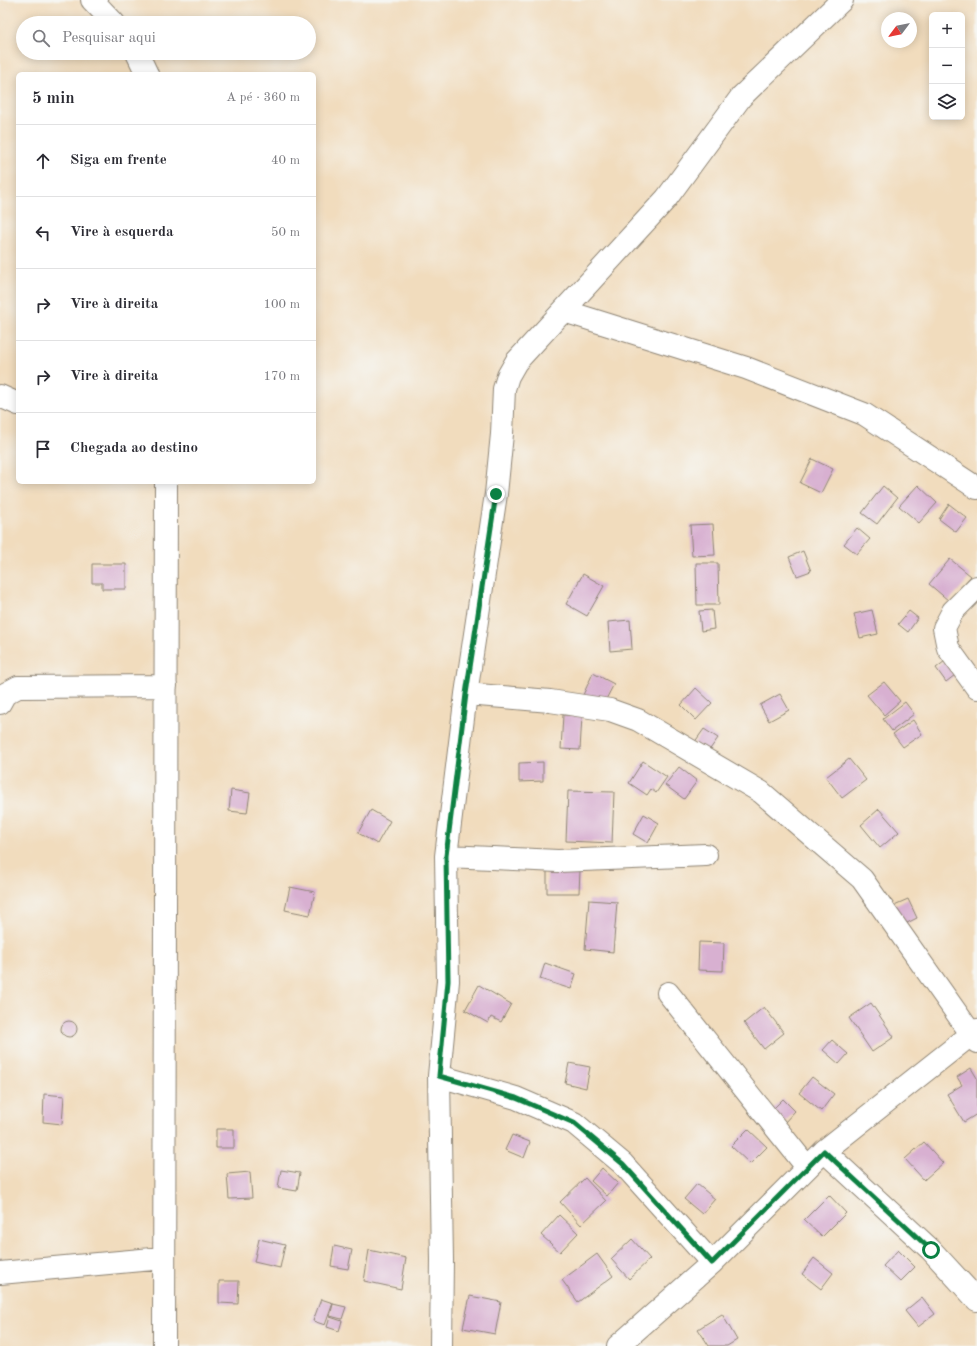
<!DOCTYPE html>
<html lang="pt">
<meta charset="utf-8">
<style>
:root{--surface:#fff;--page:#f7f7f7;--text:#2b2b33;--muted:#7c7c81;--line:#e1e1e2}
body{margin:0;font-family:"Old Standard TT",serif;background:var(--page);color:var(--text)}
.controls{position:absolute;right:12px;top:12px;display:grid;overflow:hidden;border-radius:6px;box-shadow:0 2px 10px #0003}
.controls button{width:36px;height:36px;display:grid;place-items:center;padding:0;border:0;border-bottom:1px solid var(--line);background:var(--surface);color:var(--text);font:20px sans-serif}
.compass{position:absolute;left:881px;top:12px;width:36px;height:36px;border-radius:50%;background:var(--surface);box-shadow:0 2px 10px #0003;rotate:238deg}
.stop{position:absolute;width:12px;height:12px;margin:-9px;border:3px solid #0b8043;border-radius:50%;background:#fff}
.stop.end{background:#0b8043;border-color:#fff;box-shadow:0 1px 4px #0008}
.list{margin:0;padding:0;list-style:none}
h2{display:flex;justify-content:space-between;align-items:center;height:52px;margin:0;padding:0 16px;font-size:17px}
h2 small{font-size:13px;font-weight:400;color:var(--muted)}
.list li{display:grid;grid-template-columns:26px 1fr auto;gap:12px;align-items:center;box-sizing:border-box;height:72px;padding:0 16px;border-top:1px solid var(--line)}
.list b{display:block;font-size:15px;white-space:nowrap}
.list em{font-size:13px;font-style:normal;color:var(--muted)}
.icon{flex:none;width:22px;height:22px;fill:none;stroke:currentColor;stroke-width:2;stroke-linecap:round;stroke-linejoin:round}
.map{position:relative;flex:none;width:977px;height:1346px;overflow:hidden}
.search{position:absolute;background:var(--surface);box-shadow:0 2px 10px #0003;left:16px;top:16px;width:300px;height:44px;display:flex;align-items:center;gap:10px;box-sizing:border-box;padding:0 14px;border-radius:22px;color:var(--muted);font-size:15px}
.panel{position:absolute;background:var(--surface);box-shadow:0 2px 10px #0003;left:16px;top:72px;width:300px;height:412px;border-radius:6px}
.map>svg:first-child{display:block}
.building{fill:#d8b0d1}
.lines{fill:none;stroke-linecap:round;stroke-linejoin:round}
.minor-casing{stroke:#8e8474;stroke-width:24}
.minor{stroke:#fff;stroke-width:22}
.route{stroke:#0b8043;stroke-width:5}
</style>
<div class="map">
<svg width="977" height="1346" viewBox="0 0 977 1346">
<rect width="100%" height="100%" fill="#f6f6f2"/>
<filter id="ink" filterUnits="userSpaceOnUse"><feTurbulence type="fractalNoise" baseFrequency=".025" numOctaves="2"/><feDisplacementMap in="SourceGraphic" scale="8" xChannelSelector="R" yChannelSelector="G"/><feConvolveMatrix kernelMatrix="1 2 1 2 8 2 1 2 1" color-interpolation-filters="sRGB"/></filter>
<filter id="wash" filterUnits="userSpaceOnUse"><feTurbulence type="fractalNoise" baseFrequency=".012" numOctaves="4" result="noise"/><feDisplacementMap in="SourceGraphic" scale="16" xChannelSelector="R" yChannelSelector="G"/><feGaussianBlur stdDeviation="0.9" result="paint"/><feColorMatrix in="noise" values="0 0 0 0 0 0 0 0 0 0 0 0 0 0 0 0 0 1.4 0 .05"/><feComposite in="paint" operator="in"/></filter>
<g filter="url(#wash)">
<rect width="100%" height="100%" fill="#f1dcbd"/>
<g id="blocks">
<!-- building -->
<path class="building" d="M 812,459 L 833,469 L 821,493 L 800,483 Z
M 918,485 L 937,503 L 919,523 L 899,506 Z
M 883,486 L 897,498 L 877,524 L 862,513 Z
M 949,504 L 967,518 L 956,532 L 939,519 Z
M 713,524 L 715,555 L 692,556 L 690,525 Z
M 857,528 L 870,539 L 857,554 L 844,544 Z
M 803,551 L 811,571 L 797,576 L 789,557 Z
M 950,559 L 971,576 L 949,601 L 929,584 Z
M 696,563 L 718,563 L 719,605 L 697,605 Z
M 92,564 L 126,564 L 126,589 L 102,589 L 102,583 L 92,583 Z
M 583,574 L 604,586 L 587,616 L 566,604 Z
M 712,610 L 714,629 L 701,631 L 699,611 Z
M 872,610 L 878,634 L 860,638 L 854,614 Z
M 909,611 L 918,618 L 908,632 L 898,624 Z
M 630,620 L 632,649 L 610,651 L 608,622 Z
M 945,661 L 955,675 L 946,682 L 936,668 Z
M 593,673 L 614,684 L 603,705 L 583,695 Z
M 884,682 L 900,701 L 884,715 L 867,695 Z
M 696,688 L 712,703 L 696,720 L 681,705 Z
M 780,694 L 789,710 L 769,721 L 760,705 Z
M 905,702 L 914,714 L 892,731 L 883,719 Z
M 563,715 L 582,716 L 580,750 L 561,749 Z
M 913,720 L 922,734 L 903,747 L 893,734 Z
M 704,729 L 718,738 L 708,752 L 694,743 Z
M 849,759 L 866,780 L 842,798 L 826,777 Z
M 643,761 L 667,777 L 656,793 L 651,789 L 647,795 L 629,783 Z
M 543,762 L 543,781 L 519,782 L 519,763 Z
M 679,767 L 697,781 L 684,799 L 665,785 Z
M 231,790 L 250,793 L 247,813 L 229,811 Z
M 568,791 L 614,792 L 612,843 L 566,841 Z
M 879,809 L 899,832 L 880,848 L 861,825 Z
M 371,810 L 390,821 L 377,844 L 358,833 Z
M 644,814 L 659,823 L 648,843 L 633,834 Z
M 547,870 L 580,870 L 579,893 L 547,893 Z
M 290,887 L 315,892 L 310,915 L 285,910 Z
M 908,899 L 917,918 L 901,926 L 892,906 Z
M 589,900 L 617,902 L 613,952 L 585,949 Z
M 699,942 L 724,943 L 723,971 L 698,970 Z
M 545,963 L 576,974 L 571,989 L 540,979 Z
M 479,985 L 511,1004 L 501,1022 L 491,1017 L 488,1023 L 465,1010 Z
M 871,1003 L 894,1037 L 872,1052 L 849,1018 Z
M 764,1007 L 784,1033 L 764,1049 L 744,1023 Z
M61 1029a8 8 0 1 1 16 0a8 8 0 1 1-16 0Z
M 832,1040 L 848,1054 L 839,1064 L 823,1050 Z
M 569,1063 L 590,1067 L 586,1088 L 565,1083 Z
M 971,1068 L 977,1078 L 977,1114 L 964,1122 L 947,1094 L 962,1085 L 957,1077 Z
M 812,1077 L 834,1094 L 821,1111 L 799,1093 Z
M 44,1094 L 64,1096 L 62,1124 L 43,1122 Z
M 783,1099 L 795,1111 L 784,1123 L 771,1111 Z
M 216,1129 L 234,1129 L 234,1148 L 216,1148 Z
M 748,1129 L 767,1147 L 750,1164 L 731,1146 Z
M 512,1135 L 530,1142 L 524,1158 L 505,1150 Z
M 924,1142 L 943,1163 L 924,1180 L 905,1159 Z
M 602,1168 L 618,1183 L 607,1196 L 591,1181 Z
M 281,1170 L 300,1173 L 297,1191 L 278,1188 Z
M 250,1172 L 252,1198 L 229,1199 L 227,1174 Z
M 585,1178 L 606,1201 L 581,1225 L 560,1202 Z
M 697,1184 L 715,1199 L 702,1214 L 684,1199 Z
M 829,1195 L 846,1213 L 822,1237 L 804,1220 Z
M 559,1215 L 578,1233 L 560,1252 L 541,1235 Z
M 259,1239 L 285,1245 L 280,1268 L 254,1262 Z
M 632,1239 L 650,1259 L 629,1279 L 611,1259 Z
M 334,1246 L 352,1250 L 348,1269 L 331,1266 Z
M 369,1250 L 406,1258 L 401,1289 L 364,1281 Z
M 898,1250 L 915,1267 L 900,1282 L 883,1266 Z
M 597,1254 L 613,1276 L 578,1302 L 562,1280 Z
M 814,1258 L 833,1273 L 821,1289 L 802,1274 Z
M 219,1281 L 239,1281 L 238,1304 L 219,1303 Z
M 470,1296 L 501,1302 L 495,1334 L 463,1328 Z
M 922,1297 L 935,1314 L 918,1327 L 905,1311 Z
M 321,1299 L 333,1303 L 325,1325 L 313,1321 Z
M 333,1304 L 346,1307 L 342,1319 L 330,1316 Z
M 722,1314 L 737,1340 L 727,1346 L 709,1346 L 698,1329 Z
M 330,1317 L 342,1321 L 339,1331 L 327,1327 Z"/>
</g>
</g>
<g filter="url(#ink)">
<use href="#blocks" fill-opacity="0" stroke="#8e8474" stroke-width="1"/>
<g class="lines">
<!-- minor casing -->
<g class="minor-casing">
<path id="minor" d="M 92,0 L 114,23
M 137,53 L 147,74
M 564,311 L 746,368 L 864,414 L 977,488
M 0,396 L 18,404
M 977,587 L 953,611 L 944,628 L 948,648 L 977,688
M 466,694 L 550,701 L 610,710 L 638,720 L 761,792 L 862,879 L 977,1042
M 0,703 L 5,694 L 18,687 L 166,686
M 446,856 L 558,861 L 706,855
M 668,993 L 807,1167
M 439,1076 L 516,1098 L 574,1123 L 623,1164 L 712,1263
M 824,1151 L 931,1250 L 977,1300
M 0,1273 L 163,1258
M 164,1346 L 166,482
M 441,1346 L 442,1260 L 439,1076 L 448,981 L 446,856 L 466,694 L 496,494 L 502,434 L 504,389 L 508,376 L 516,362 L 666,199 L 741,97 L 842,0
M 618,1346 L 712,1263 L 824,1151 L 977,1030"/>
</g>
<!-- minor -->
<use href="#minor" class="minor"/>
</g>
</g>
<g class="lines" filter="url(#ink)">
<!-- route -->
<path class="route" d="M 496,494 L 466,694 L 446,856 L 448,981 L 439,1076 L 516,1098 L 574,1123 L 623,1164 L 712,1263 L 824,1151 L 931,1250"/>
</g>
</svg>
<div class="controls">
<button>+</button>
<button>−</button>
<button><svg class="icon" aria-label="layers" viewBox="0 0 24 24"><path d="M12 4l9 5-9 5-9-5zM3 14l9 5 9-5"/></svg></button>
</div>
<svg class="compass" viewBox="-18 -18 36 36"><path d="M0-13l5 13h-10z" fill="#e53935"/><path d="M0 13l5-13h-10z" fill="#7c7c81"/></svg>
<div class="stop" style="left:931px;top:1250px"></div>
<div class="stop end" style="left:496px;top:494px"></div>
<div class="search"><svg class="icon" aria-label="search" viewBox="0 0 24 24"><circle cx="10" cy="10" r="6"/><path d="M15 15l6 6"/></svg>Pesquisar aqui</div>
<section class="panel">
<h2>5 min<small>A pé · 360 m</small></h2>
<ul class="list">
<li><svg class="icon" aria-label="ahead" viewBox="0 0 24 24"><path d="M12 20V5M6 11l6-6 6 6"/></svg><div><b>Siga em frente</b></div><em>40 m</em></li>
<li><svg class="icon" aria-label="left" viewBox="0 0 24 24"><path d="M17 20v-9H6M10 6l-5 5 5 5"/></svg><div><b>Vire à esquerda</b></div><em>50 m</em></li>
<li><svg class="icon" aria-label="right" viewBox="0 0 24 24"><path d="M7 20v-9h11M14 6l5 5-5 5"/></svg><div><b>Vire à direita</b></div><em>100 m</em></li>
<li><svg class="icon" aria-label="right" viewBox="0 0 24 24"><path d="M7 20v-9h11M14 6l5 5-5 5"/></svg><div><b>Vire à direita</b></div><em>170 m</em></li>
<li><svg class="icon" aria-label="arrive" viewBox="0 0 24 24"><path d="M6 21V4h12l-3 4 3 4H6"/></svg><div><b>Chegada ao destino</b></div></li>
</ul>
</section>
</div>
